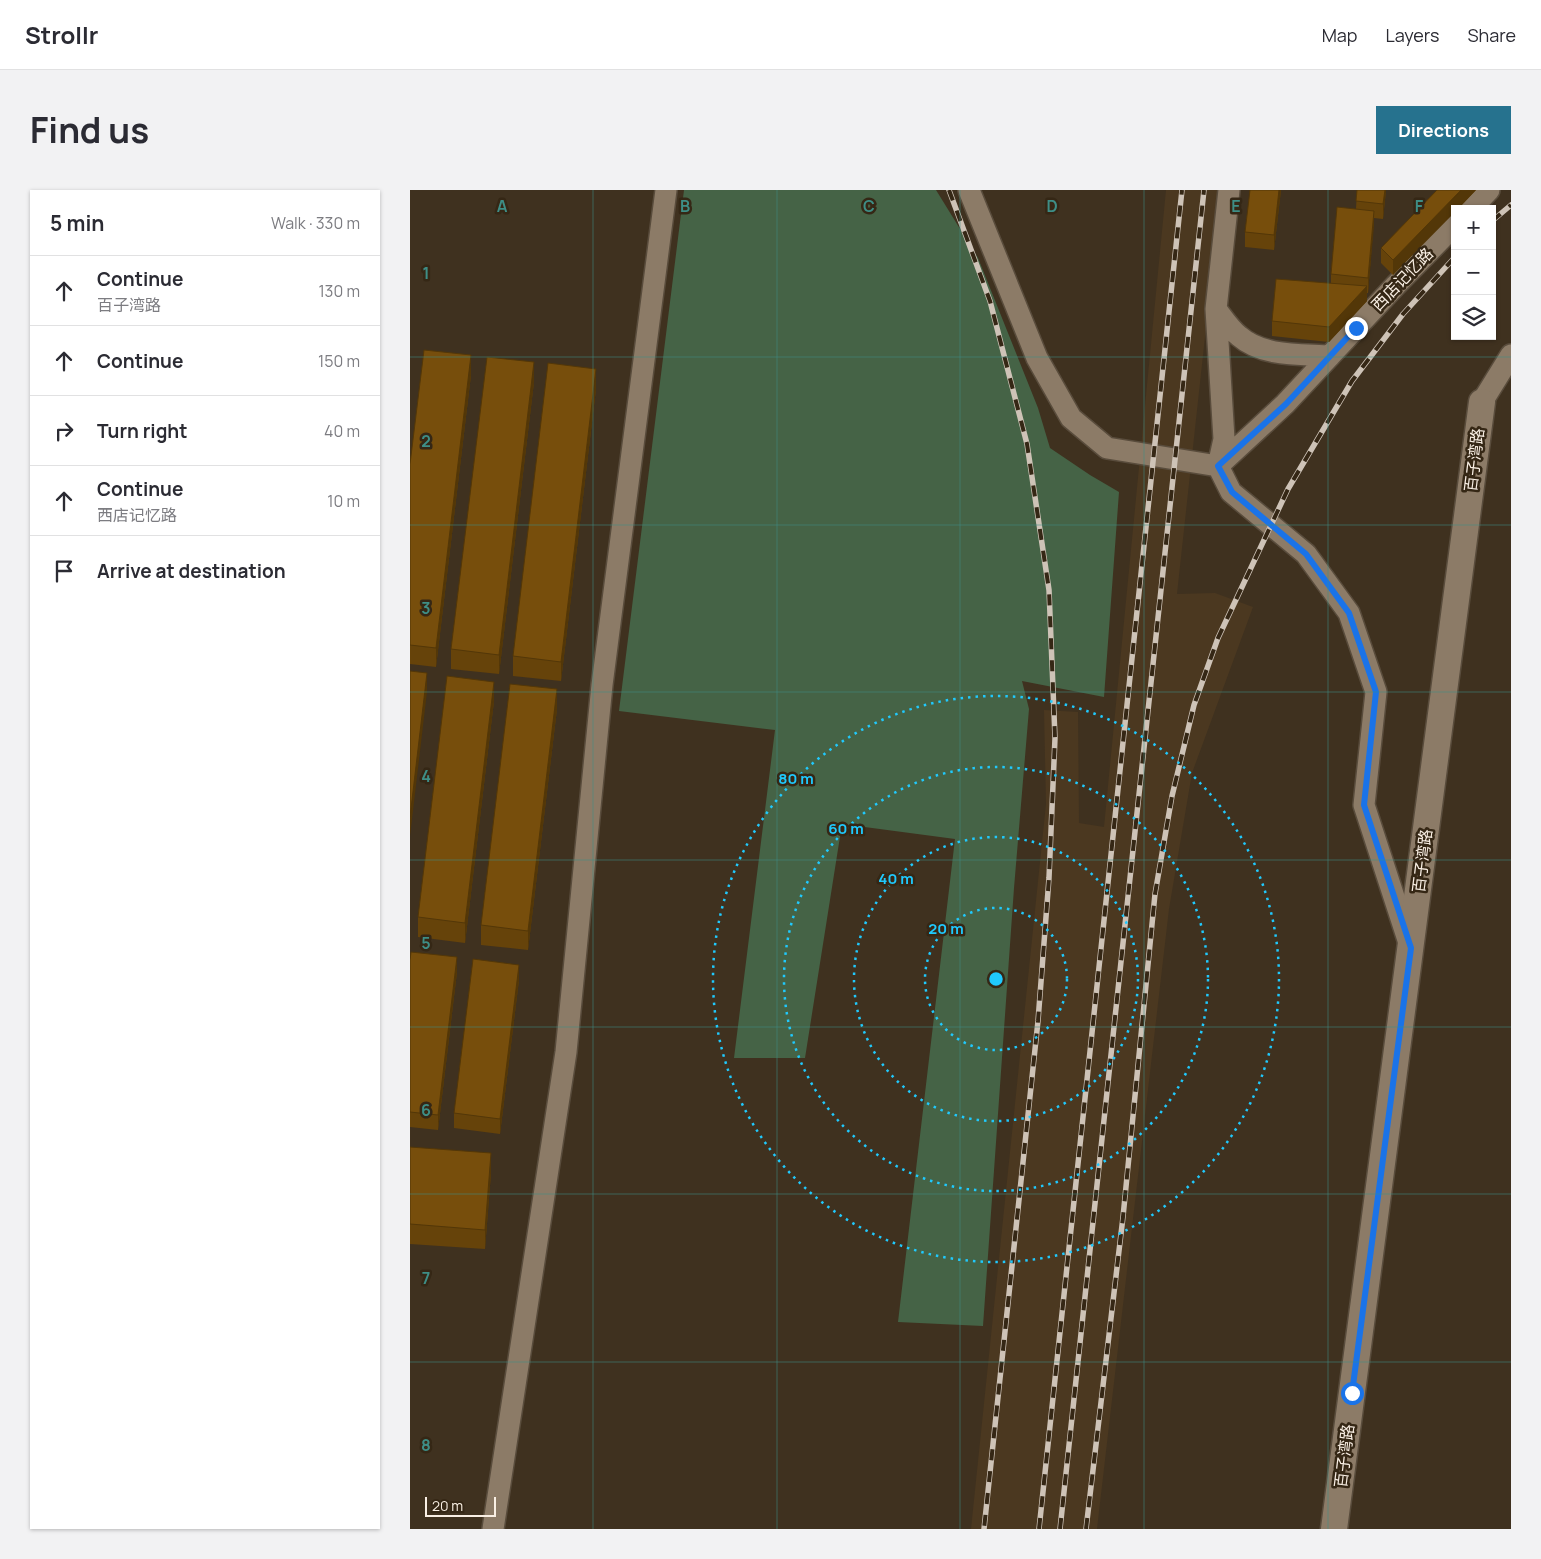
<!DOCTYPE html>
<meta charset="utf-8">
<style>
:root{--surface:#fff;--page:#f2f2f3;--text:#2b2b33;--muted:#7c7c81;--line:#e1e1e2;--accent:#26728e}
body{margin:0;font-family:Manrope,"Noto Sans SC",sans-serif;background:var(--page);color:var(--text)}
.controls{position:absolute;right:15px;top:15px;display:grid;overflow:hidden;border-radius:0px;box-shadow:0 1px 4px #0004}
.controls button{width:45px;height:45px;display:grid;place-items:center;padding:0;border:0;border-bottom:1px solid var(--line);background:var(--surface);color:var(--text);font:25px sans-serif}
.scale{position:absolute;left:15px;bottom:12px;width:71px;box-sizing:border-box;padding-left:5px;border:2px solid #f9efe4;border-top:0;font-size:14px;line-height:18px;white-space:nowrap;color:#f9efe4;-webkit-text-stroke:4px #352715;paint-order:stroke}
.stop{position:absolute;width:15px;height:15px;margin:-11px;border:4px solid #1a73e8;border-radius:50%;background:#fff}
.stop.end{background:#1a73e8;border-color:#fff;box-shadow:0 1px 5px #0008}
.list{margin:0;padding:0;list-style:none}
h2{display:flex;justify-content:space-between;align-items:center;height:65px;margin:0;padding:0 20px;font-size:21px}
h2 small{font-size:16px;font-weight:400;color:var(--muted)}
.list li{display:grid;grid-template-columns:32px 1fr auto;gap:15px;align-items:center;box-sizing:border-box;height:70px;padding:0 20px;border-top:1px solid var(--line)}
.list b{display:block;font-size:19px;white-space:nowrap}
.list p{margin:0;font-size:16px;white-space:nowrap;color:var(--muted)}
.list em{font-size:16px;font-style:normal;color:var(--muted)}
.icon{flex:none;width:28px;height:28px;fill:none;stroke:currentColor;stroke-width:2;stroke-linecap:round;stroke-linejoin:round}
.map{position:relative;flex:none;width:1101px;height:1339px;overflow:hidden;border-radius:0px}
header{display:flex;align-items:center;gap:30px;box-sizing:border-box;height:70px;padding:0 25px;background:var(--surface);border-bottom:1px solid var(--line)}
header strong{font-size:24px}
nav{display:flex;gap:28px;margin-inline-start:auto;font-size:18px}
.intro{display:flex;align-items:center;justify-content:space-between;box-sizing:border-box;height:120px;padding:0 30px}
h1{margin:0;font-size:35px}
.button{padding:12px 22px;border-radius:0px;background:var(--accent);color:#fff;font-size:18px;font-weight:700}
main{display:flex;gap:30px;padding:0 30px}
aside{flex:1;background:var(--surface);border-radius:0px;box-shadow:0 1px 4px #0004}
.map>svg:first-child{display:block}
.built{fill:#4b3820}
.green{fill:#456346}
.lines{fill:none;stroke-linecap:round;stroke-linejoin:round}
.minor-casing{stroke:#594c3c;stroke-width:24}
.tertiary-casing{stroke:#594c3c;stroke-width:29}
.minor{stroke:#8c7b67;stroke-width:21}
.tertiary{stroke:#8c7b67;stroke-width:26}
.rail-casing{stroke:#cec3b7;stroke-width:5.5}
.rail{stroke:#352715;stroke-width:4;stroke-dasharray:11;stroke-linecap:butt}
.wall{fill:#66430a}
.shaded-wall{fill:#533708}
.building{fill:#774e0c;stroke:#533708}
.route{stroke:#1a73e8;stroke-width:6}
.grid{fill:none;stroke:#3e8e86;stroke-width:1;stroke-opacity:0.55}
.ring{fill:none;stroke:#20c9fd;stroke-width:2.5;stroke-dasharray:2.5 5}
.labels{text-anchor:middle;dominant-baseline:central;stroke-width:5;stroke-linejoin:round;paint-order:stroke}
.street-label{font-size:16px;fill:#f9efe4;stroke:#352715}
.grid-label{font-size:16px;text-anchor:middle;font-weight:bold;fill:#3e8e86;stroke:#352715;stroke-width:5;stroke-linejoin:round;paint-order:stroke}
.centre{fill:#20c9fd;stroke:#352715;stroke-width:2.5}
.ring-label{font-size:15px;text-anchor:middle;font-weight:bold;fill:#20c9fd;stroke:#352715;stroke-width:5;stroke-linejoin:round;paint-order:stroke}
</style>
<header>
<strong>Strollr</strong>
<nav><a>Map</a><a>Layers</a><a>Share</a></nav>
</header>
<div class="intro"><h1>Find us</h1><a class="button">Directions</a></div>
<main>
<aside>
<h2>5 min<small>Walk · 330 m</small></h2>
<ul class="list">
<li><svg class="icon" aria-label="ahead" viewBox="0 0 24 24"><path d="M12 20V5M6 11l6-6 6 6"/></svg><div><b>Continue</b><p>百子湾路</p></div><em>130 m</em></li>
<li><svg class="icon" aria-label="ahead" viewBox="0 0 24 24"><path d="M12 20V5M6 11l6-6 6 6"/></svg><div><b>Continue</b></div><em>150 m</em></li>
<li><svg class="icon" aria-label="right" viewBox="0 0 24 24"><path d="M7 20v-9h11M14 6l5 5-5 5"/></svg><div><b>Turn right</b></div><em>40 m</em></li>
<li><svg class="icon" aria-label="ahead" viewBox="0 0 24 24"><path d="M12 20V5M6 11l6-6 6 6"/></svg><div><b>Continue</b><p>西店记忆路</p></div><em>10 m</em></li>
<li><svg class="icon" aria-label="arrive" viewBox="0 0 24 24"><path d="M6 21V4h12l-3 4 3 4H6"/></svg><div><b>Arrive at destination</b></div></li>
</ul>
</aside>
<div class="map">
<svg width="1101" height="1339" viewBox="0 0 1101 1339">
<rect width="100%" height="100%" fill="#3f311f"/>
<!-- built -->
<path class="built" d="M 756,0 L 811,0 L 767,404 L 805,403 L 843,417 L 782,583 L 759,719 L 687,1339 L 561,1339 L 636,614 L 634,520 L 668,522 L 669,633 L 694,637 Z"/>
<!-- green -->
<path class="green" d="M 274,0 L 526,0 L 568,68 L 628,218 L 640,258 L 680,285 L 709,302 L 694,507 L 612,491 L 619,519 L 604,698 L 573,1136 L 488,1132 L 545,649 L 432,634 L 395,868 L 324,868 L 365,540 L 209,521 Z"/>
<g class="lines">
<!-- minor casing -->
<g class="minor-casing">
<path id="minor" d="M 559,0 L 627,168 L 661,228 L 697,258 L 808,276 L 875,214 L 986,95 L 1045,35
M 819,0 L 806,119 L 814,249 L 808,276 L 821,302 L 896,364 L 939,423 L 966,502 L 954,615 L 1000,756
M 1061,19 L 1079,0
M 806,119 C 813,128 820,139 829,146 C 853,167 890,164 920,166
M 1072,212 L 1101,165
M 83,1339 L 156,862 L 192,495 L 256,0"/>
</g>
<!-- tertiary casing -->
<g class="tertiary-casing">
<path id="tertiary" d="M 924,1339 L 1072,212"/>
</g>
<!-- minor -->
<use href="#minor" class="minor"/>
<!-- tertiary -->
<use href="#tertiary" class="tertiary"/>
<!-- rail casing -->
<g class="rail-casing">
<path id="rail" d="M 539,0 L 580,111 L 617,254 L 639,400 L 645,548 L 639,688 L 628,831 L 574,1339
M 1082,31 L 1101,15
M 629,1339 L 772,0
M 650,1339 L 794,0
M 676,1339 L 713,1027 L 745,704 L 762,606 L 784,515 L 808,448 L 878,299 L 942,191 L 993,124 L 1045,67"/>
</g>
<!-- rail -->
<use href="#rail" class="rail"/>
</g>
<!-- wall -->
<path class="wall" d="M 871,0 L 864,60 L 835,57 L 835,42 Z
M 947,0 L 976,0 L 973,29 L 964,28 L 958,103 L 957,103 L 957,111 L 919,152 L 862,146 L 862,131 L 921,93 L 921,84 L 946,19 Z
M 1027,0 L 1066,0 L 1048,19 L 1045,19 L 983,85 L 971,73 L 971,58 Z
M 61,185 L 26,477 L 0,474 L 0,274 Z
M 124,192 L 89,484 L 41,479 L 41,459 Z
M 186,199 L 151,491 L 103,486 L 103,466 Z
M 84,511 L 55,753 L 8,747 L 8,727 Z
M 147,519 L 118,760 L 71,755 L 71,735 Z
M 0,770 L 47,782 L 28,940 L 0,937 Z
M 109,790 L 90,944 L 44,938 L 44,923 Z
M 0,957 L 81,983 L 75,1059 L 0,1054 Z"/>
<!-- shaded-wall -->
<path class="shaded-wall" d="M 869,0 L 871,0 L 864,60 L 864,45 Z
M 975,0 L 976,0 L 973,29 L 973,14 Z
M 1051,0 L 1066,0 L 1048,19 L 1045,19 L 1045,22 L 983,85 L 983,70 Z
M 964,21 L 964,36 L 958,103 L 958,88 Z
M 957,96 L 957,111 L 919,152 L 919,137 Z
M 61,165 L 61,185 L 26,477 L 26,458 Z
M 124,172 L 124,192 L 89,484 L 89,465 Z
M 186,179 L 186,199 L 151,491 L 151,472 Z
M 17,483 L 17,502 L 0,646 L 0,627 Z
M 84,492 L 84,511 L 55,753 L 55,733 Z
M 147,499 L 147,519 L 118,760 L 118,741 Z
M 47,767 L 47,782 L 28,940 L 28,925 Z
M 109,775 L 109,790 L 90,944 L 90,929 Z
M 81,963 L 81,983 L 75,1059 L 75,1040 Z"/>
<!-- building -->
<path class="building" d="M 840,0 L 869,0 L 864,45 L 835,42 Z
M 947,0 L 975,0 L 973,14 L 946,11 Z
M 1027,0 L 1051,0 L 983,70 L 971,58 Z
M 927,17 L 964,21 L 958,88 L 921,84 Z
M 866,89 L 957,96 L 919,137 L 862,131 Z
M 14,160 L 61,165 L 26,458 L 0,455 L 0,274 Z
M 77,167 L 124,172 L 89,465 L 41,459 Z
M 138,173 L 186,179 L 151,472 L 103,466 Z
M 0,481 L 17,483 L 0,627 Z
M 37,486 L 84,492 L 55,733 L 8,727 Z
M 100,494 L 147,499 L 118,741 L 71,735 Z
M 1,762 L 47,767 L 28,925 L 0,922 L 0,770 Z
M 63,769 L 109,775 L 90,929 L 44,923 Z
M 0,957 L 81,963 L 75,1040 L 0,1034 Z"/>
<g class="lines">
<!-- route -->
<path class="route" d="M 942,1203 L 1001,758 L 954,615 L 966,502 L 939,423 L 896,364 L 822,302 L 808,276 L 876,214 L 946,138"/>
</g>
<!-- grid -->
<path class="grid" d="M 183,0 L 183,1339M 367,0 L 367,1339M 550,0 L 550,1339M 734,0 L 734,1339M 918,0 L 918,1339M 0,167 L 1101,167M 0,335 L 1101,335M 0,502 L 1101,502M 0,670 L 1101,670M 0,837 L 1101,837M 0,1004 L 1101,1004M 0,1172 L 1101,1172"/>
<!-- distance rings -->
<g class="ring">
<circle cx="586" cy="789" r="71"/>
<circle cx="586" cy="789" r="142"/>
<circle cx="586" cy="789" r="212"/>
<circle cx="586" cy="789" r="283"/>
</g>
<g class="labels">
<!-- street labels -->
<g class="street-label">
<text transform="translate(992 89) rotate(-46)">西店记忆路</text>
<text transform="translate(1064 270) rotate(-83)">百子湾路</text>
<text transform="translate(1012 671) rotate(-83)">百子湾路</text>
<text transform="translate(934 1266) rotate(-83)">百子湾路</text>
</g>
</g>
<g class="grid-label">
<text x="92" y="22">A</text>
<text x="275" y="22">B</text>
<text x="459" y="22">C</text>
<text x="642" y="22">D</text>
<text x="826" y="22">E</text>
<text x="1009" y="22">F</text>
<text x="16" y="89">1</text>
<text x="16" y="257">2</text>
<text x="16" y="424">3</text>
<text x="16" y="592">4</text>
<text x="16" y="759">5</text>
<text x="16" y="926">6</text>
<text x="16" y="1094">7</text>
<text x="16" y="1261">8</text>
</g>
<circle cx="586" cy="789" r="8" class="centre"/>
<g class="ring-label">
<text x="386" y="594">80 m</text>
<text x="436" y="644">60 m</text>
<text x="486" y="694">40 m</text>
<text x="536" y="744">20 m</text>
</g>
</svg>
<div class="controls">
<button>+</button>
<button>−</button>
<button><svg class="icon" aria-label="layers" viewBox="0 0 24 24"><path d="M12 4l9 5-9 5-9-5zM3 14l9 5 9-5"/></svg></button>
</div>
<div class="scale">20 m</div>
<div class="stop" style="left:942px;top:1203px"></div>
<div class="stop end" style="left:946px;top:138px"></div>
</div>
</main>
